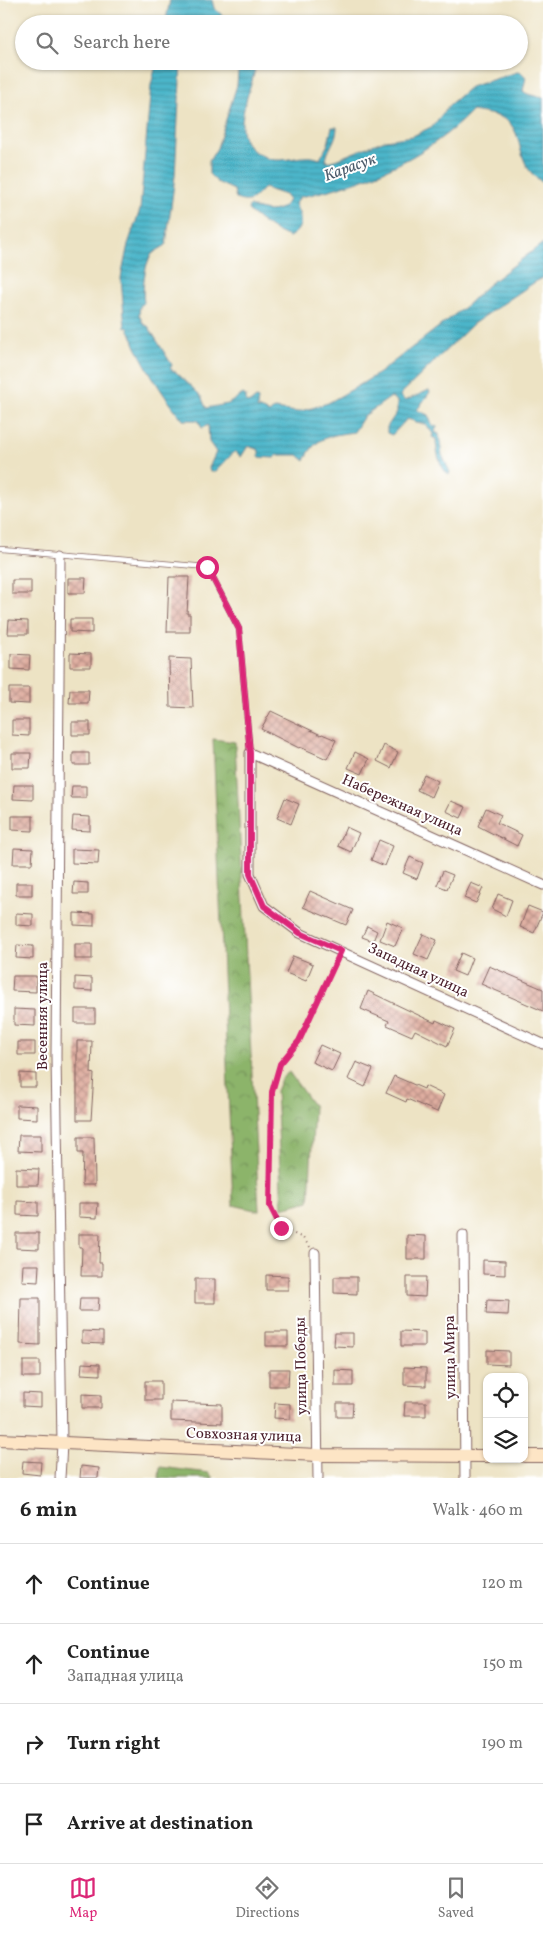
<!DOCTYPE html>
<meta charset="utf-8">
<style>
:root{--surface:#fff;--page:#f6f6f6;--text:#222;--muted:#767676;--line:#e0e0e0;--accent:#db2777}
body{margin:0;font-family:Vollkorn,serif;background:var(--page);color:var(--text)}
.controls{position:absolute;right:15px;bottom:15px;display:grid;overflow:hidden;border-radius:10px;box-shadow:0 1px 4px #0004}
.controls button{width:45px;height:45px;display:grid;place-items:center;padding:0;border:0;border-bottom:1px solid var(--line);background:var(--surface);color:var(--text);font:25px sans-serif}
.stop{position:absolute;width:15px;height:15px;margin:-11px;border:4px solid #db2777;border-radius:50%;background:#fff}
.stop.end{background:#db2777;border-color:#fff;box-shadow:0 1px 5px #0008}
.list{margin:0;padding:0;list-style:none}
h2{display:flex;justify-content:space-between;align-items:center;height:65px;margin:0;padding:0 20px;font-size:21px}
h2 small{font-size:16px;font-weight:400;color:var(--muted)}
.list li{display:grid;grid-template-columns:32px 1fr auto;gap:15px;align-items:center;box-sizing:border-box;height:80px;padding:0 20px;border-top:1px solid var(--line)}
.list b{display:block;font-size:19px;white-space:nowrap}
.list p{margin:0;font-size:16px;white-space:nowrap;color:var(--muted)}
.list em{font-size:16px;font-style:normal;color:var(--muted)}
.icon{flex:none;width:28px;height:28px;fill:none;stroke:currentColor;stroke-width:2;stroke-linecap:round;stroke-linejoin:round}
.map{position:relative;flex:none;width:543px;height:1478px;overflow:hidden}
.search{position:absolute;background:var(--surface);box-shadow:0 1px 4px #0004;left:15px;right:15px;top:15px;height:55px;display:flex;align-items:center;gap:12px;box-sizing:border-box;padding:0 18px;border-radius:28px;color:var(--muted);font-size:19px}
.sheet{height:385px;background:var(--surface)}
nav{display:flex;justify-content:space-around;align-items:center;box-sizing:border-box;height:70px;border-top:1px solid var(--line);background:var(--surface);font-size:14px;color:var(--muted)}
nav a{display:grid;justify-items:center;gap:2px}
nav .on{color:var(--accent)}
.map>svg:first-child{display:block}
.forest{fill:url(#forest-crowns);stroke:#6b6a4b}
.water{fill:url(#water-rules);stroke:#4b6a7a}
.building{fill:url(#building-cross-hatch)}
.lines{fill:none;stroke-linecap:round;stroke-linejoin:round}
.lane-casing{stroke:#836461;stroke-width:6}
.street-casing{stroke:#836461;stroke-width:11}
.secondary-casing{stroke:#836461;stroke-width:14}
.path{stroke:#836461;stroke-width:2;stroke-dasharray:1 4;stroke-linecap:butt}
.lane{stroke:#fff;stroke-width:4.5}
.street{stroke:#fff;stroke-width:9}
.secondary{stroke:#fde5c5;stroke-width:12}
.route{stroke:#db2777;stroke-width:6}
.labels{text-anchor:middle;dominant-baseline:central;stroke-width:4;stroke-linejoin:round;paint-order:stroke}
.street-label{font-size:15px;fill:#4a1f2b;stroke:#fff}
.water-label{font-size:16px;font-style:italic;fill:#4b5b6b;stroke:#fff}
</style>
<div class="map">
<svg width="543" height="1478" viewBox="0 0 543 1478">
<defs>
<pattern id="forest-crowns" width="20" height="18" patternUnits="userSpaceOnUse" patternTransform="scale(1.25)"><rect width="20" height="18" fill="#8cb46b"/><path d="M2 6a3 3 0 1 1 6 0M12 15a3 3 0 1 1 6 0" fill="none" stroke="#749258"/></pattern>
<pattern id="water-rules" width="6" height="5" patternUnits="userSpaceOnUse" patternTransform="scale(1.25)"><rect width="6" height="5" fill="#4cb6ca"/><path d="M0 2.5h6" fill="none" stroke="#4193a4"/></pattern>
<pattern id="building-cross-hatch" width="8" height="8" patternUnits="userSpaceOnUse" patternTransform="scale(1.25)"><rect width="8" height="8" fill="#dfaea0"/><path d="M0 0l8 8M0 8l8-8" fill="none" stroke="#b78d83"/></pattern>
</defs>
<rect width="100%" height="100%" fill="#fff"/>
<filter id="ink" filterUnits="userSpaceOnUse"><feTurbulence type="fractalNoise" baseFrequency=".02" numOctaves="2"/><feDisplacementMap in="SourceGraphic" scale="10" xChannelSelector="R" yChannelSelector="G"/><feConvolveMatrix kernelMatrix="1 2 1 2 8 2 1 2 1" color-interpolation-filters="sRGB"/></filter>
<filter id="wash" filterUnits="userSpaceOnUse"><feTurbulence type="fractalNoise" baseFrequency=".0096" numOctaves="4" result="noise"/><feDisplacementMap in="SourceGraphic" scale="20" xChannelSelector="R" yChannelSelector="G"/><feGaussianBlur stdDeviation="1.12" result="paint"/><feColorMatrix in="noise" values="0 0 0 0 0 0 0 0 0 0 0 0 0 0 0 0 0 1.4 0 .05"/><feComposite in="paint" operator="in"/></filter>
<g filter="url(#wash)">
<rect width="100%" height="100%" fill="#ede3c4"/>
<!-- forest -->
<path class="forest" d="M 213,739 L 235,742 L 259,1211 L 233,1205 Z
M 289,1072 L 314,1107 L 309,1201 L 282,1208 L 276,1091 L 281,1079 Z
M 160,1467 L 209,1473 L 213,1478 L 159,1478 Z"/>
<!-- water -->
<path class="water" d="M 170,0 L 212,0 L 214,8 L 232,24 L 165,24 Z
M 157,61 L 181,61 L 175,176 L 166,245 C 162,248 155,251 152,254 C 144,264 142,291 144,303 L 140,306 L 139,315 L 144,325 L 148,326 L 172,365 L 170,369 L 176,372 L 201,396 L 206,408 L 228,404 L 243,394 L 246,396 L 246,402 L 250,403 L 256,398 L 258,399 L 257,408 L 269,413 L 274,409 L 297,412 L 312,408 L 328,403 L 358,386 L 379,373 L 467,305 L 489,284 L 543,243 L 543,278 L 535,282 L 473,324 L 400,395 L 405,401 L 429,390 L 430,392 L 417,410 L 428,415 L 433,426 L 437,426 L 435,432 L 439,434 L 442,455 L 450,472 L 449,475 C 439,468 436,448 436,439 L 432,437 L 433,434 L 426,424 L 415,423 L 415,421 L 407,419 L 392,435 L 387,433 L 387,427 L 397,412 L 397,401 L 391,397 L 364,416 L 354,432 C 331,435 314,437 305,461 L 298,455 L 278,455 L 274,458 L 259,457 L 259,450 L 248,446 L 241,457 L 235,451 L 216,471 L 210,472 L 209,468 L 216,452 L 209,442 L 208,425 L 202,428 L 198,420 L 183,420 C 165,398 151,376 138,351 C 134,345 131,331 127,327 L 125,328 L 121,278 L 128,244 L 140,210 L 151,85 Z
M 239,61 L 256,61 C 255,87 226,131 254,151 C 261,155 267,159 275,160 C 291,161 305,153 320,159 L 328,144 L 332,127 L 337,127 C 337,141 326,150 326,162 L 335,160 L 385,140 L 413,136 L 433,126 L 449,105 L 470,87 L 517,72 L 522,73 L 526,77 L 523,91 C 528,96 536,95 543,98 L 543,183 C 536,178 528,171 525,162 C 518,148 520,130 506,120 C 497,114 482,113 472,111 C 427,158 363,184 300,197 L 295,204 C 302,218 304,229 289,237 C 273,231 260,221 248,210 L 249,206 C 265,211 278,216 289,200 L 285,195 L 264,188 C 253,198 252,205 236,199 L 234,190 L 217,182 L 209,174 L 209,161 L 217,148 L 237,85 Z"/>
<g id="blocks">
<!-- building -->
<path class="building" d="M 169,577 L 189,577 L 187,614 L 190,614 L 190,632 L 167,632 Z
M 68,578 L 86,578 L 85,593 L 68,593 Z
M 12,580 L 31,580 L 31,594 L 12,594 Z
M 70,619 L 92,619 L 92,633 L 70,632 Z
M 9,620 L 28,621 L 28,634 L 8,634 Z
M 70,653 L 91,654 L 91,667 L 70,667 Z
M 11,654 L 30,655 L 29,670 L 11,669 Z
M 169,658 L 191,659 L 193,708 L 170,707 Z
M 9,688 L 29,688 L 29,704 L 9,703 Z
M 70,690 L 89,690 L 88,703 L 69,703 Z
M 271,711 L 321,735 L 322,734 L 336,740 L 327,759 L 300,747 L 299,748 L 261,729 Z
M 12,720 L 29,720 L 29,736 L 12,735 Z
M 72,722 L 90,722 L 90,735 L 72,735 Z
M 384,745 L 398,752 L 391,768 L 377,761 Z
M 355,752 L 369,759 L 362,774 L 348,768 Z
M 12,753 L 31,753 L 30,768 L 12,768 Z
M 73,753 L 89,753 L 89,765 L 73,765 Z
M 424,774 L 438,781 L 431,797 L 417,790 Z
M 14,785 L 33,785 L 33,800 L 13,799 Z
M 72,786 L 86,786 L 86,798 L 71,798 Z
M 285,798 L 299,804 L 291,824 L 277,818 Z
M 451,801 L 466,807 L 461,818 L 446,811 Z
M 486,808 L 501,815 L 497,823 L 522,835 L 517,846 L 478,826 Z
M 12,816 L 33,816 L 33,831 L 12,830 Z
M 73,816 L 90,817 L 90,831 L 72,830 Z
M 346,827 L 359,833 L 351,852 L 338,846 Z
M 379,840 L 393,846 L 385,866 L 371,860 Z
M 14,848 L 33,849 L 32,864 L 13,864 Z
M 72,849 L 99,850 L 98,864 L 72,863 Z
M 410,857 L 423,863 L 417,879 L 403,873 Z
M 443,871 L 453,875 L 447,889 L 437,885 Z
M 74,882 L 88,883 L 88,894 L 73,894 Z
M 16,883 L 32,883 L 32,895 L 16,895 Z
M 471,883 L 483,888 L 476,903 L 464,898 Z
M 310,891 L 353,910 L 346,925 L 303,907 Z
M 498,894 L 512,900 L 506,916 L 492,909 Z
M 528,906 L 543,912 L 534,933 L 520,927 Z
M 16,913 L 33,914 L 33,926 L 16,925 Z
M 74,913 L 94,914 L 94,926 L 74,925 Z
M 387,921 L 403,928 L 395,946 L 380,940 Z
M 367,926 L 377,931 L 373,941 L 362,937 Z
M 423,934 L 437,940 L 428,960 L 414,954 Z
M 75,944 L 92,944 L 92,959 L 75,959 Z
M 17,945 L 33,946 L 33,959 L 16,958 Z
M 461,953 L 472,958 L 465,976 L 453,971 Z
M 293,956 L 313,964 L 306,981 L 286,973 Z
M 489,966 L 543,989 L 543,1011 L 481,984 Z
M 13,976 L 36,976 L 36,992 L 12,991 Z
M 75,977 L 92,978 L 92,991 L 75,990 Z
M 368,991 L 435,1023 L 436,1020 L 455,1029 L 447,1046 L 415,1030 L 412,1036 L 387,1025 L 389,1021 L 361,1009 Z
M 14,1009 L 35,1010 L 35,1026 L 14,1025 Z
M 75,1009 L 95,1009 L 95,1023 L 75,1023 Z
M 77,1041 L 92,1041 L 91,1073 L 94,1074 L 91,1120 L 77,1120 Z
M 18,1042 L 35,1042 L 35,1055 L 18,1055 Z
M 320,1045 L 340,1054 L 332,1071 L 312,1062 Z
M 356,1062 L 373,1069 L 365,1087 L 348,1079 Z
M 20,1073 L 36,1074 L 36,1087 L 20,1087 Z
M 394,1076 L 424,1089 L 425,1086 L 444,1095 L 437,1112 L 407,1099 L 406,1102 L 386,1093 Z
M 17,1105 L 37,1106 L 37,1119 L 17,1118 Z
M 19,1135 L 41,1135 L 41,1152 L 18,1151 Z
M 78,1137 L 94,1137 L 95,1185 L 82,1185 L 83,1153 L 78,1153 Z
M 16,1168 L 39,1169 L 38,1185 L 16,1185 Z
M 17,1201 L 38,1202 L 38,1216 L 17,1215 Z
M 79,1203 L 98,1203 L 97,1218 L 79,1217 Z
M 16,1233 L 39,1233 L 39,1249 L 16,1248 Z
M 79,1234 L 100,1234 L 99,1263 L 102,1263 L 102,1276 L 81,1276 L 82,1247 L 79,1247 Z
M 407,1235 L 426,1236 L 426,1259 L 407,1259 Z
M 483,1260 L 505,1261 L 505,1275 L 483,1274 Z
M 23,1265 L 39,1265 L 38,1282 L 22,1281 Z
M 266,1275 L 288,1276 L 288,1290 L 266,1290 Z
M 334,1277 L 357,1277 L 357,1294 L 334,1293 Z
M 407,1277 L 426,1277 L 425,1297 L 407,1296 Z
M 195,1279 L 215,1279 L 215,1303 L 195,1303 Z
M 21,1298 L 40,1298 L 40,1345 L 20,1344 Z
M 80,1298 L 99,1298 L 98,1311 L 79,1311 Z
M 487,1300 L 509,1301 L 508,1315 L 486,1314 Z
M 82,1331 L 103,1332 L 103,1344 L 82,1343 Z
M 401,1331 L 425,1332 L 425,1346 L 401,1346 Z
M 266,1332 L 288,1332 L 288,1346 L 266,1346 Z
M 335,1333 L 353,1333 L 353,1347 L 334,1346 Z
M 487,1350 L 509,1351 L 509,1365 L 487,1364 Z
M 23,1361 L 40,1361 L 40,1377 L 23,1377 Z
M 82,1363 L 100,1364 L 100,1375 L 81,1374 Z
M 404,1367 L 426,1368 L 426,1386 L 404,1385 Z
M 269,1369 L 289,1369 L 288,1386 L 269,1386 Z
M 335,1370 L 353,1371 L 353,1386 L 335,1386 Z
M 145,1381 L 161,1381 L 161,1400 L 145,1400 Z
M 23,1393 L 41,1394 L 41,1407 L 23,1406 Z
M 82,1394 L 101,1395 L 101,1408 L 82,1408 Z
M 171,1402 L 222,1404 L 222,1423 L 171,1421 Z
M 405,1402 L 426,1402 L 426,1416 L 404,1416 Z
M 275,1403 L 290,1404 L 290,1419 L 274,1418 Z
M 337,1403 L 353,1403 L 352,1417 L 337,1417 Z
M 23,1461 L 41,1462 L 40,1475 L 22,1473 Z
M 81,1466 L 99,1468 L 98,1478 L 80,1478 Z"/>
</g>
</g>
<g filter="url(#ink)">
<use href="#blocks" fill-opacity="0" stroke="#836461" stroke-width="1"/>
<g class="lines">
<!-- lane casing -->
<g class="lane-casing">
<path id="lane" d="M 0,549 L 207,567 L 239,629 L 250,753"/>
</g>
<!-- street casing -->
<g class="street-casing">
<path id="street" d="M 543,885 L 250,753 L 250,874 L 264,906 L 300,933 L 543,1044
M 463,1235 L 465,1478
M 315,1253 L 318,1478
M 60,1478 L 62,1444 L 56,1056 L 60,555"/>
</g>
<!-- secondary casing -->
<g class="secondary-casing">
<path id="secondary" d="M 0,1440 L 318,1455 L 487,1456
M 524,1456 L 543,1456"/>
</g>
<!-- path -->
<path class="path" d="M 310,1247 L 303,1238 L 281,1228 L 270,1206 L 271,1092 L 280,1064 L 299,1041 L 337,960"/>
<!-- lane -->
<use href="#lane" class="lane"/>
<!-- street -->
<use href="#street" class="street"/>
<!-- secondary -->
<use href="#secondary" class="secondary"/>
</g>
</g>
<g class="lines" filter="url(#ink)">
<!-- route -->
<path class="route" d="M 207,567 L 239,629 L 250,753 L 250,874 L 264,906 L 300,933 L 341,951 L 299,1041 L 280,1064 L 272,1092 L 270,1206 L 281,1228"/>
</g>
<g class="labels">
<!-- street labels -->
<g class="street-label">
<text transform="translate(402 806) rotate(24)">Набережная улица</text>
<text transform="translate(418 971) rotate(25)">Западная улица</text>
<text transform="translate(43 1016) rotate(-90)">Весенняя улица</text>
<text transform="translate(451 1357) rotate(-91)">улица Мира</text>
<text transform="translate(302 1366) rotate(-91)">улица Победы</text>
<text transform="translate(244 1436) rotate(2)">Совхозная улица</text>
</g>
<!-- water labels -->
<g class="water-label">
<text transform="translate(350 168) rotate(-20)">Карасук</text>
</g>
</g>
</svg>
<div class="controls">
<button><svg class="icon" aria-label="locate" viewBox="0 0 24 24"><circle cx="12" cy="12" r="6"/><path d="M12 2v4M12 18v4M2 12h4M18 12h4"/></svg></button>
<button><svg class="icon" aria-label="layers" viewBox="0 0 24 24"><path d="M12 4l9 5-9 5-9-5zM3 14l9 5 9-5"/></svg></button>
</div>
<div class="stop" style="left:207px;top:567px"></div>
<div class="stop end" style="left:281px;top:1228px"></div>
<div class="search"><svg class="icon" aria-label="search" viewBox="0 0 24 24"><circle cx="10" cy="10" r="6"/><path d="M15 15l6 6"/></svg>Search here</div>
</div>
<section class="sheet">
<h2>6 min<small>Walk · 460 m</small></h2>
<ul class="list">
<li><svg class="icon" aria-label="ahead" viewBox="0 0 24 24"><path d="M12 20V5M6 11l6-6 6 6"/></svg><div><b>Continue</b></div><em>120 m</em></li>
<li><svg class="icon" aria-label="ahead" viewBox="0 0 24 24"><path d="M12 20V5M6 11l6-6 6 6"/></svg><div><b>Continue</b><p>Западная улица</p></div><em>150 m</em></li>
<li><svg class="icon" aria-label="right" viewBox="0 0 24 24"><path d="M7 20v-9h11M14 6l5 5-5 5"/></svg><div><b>Turn right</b></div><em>190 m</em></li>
<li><svg class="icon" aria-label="arrive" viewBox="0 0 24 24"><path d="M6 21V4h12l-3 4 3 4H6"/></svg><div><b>Arrive at destination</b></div></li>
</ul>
</section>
<nav>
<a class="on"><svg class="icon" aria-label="map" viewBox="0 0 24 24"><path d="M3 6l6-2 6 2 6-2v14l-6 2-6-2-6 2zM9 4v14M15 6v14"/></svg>Map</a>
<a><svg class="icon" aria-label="directions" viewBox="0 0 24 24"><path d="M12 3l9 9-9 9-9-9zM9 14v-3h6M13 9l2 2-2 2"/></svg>Directions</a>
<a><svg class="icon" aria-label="saved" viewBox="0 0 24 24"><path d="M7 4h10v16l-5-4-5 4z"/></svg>Saved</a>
</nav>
